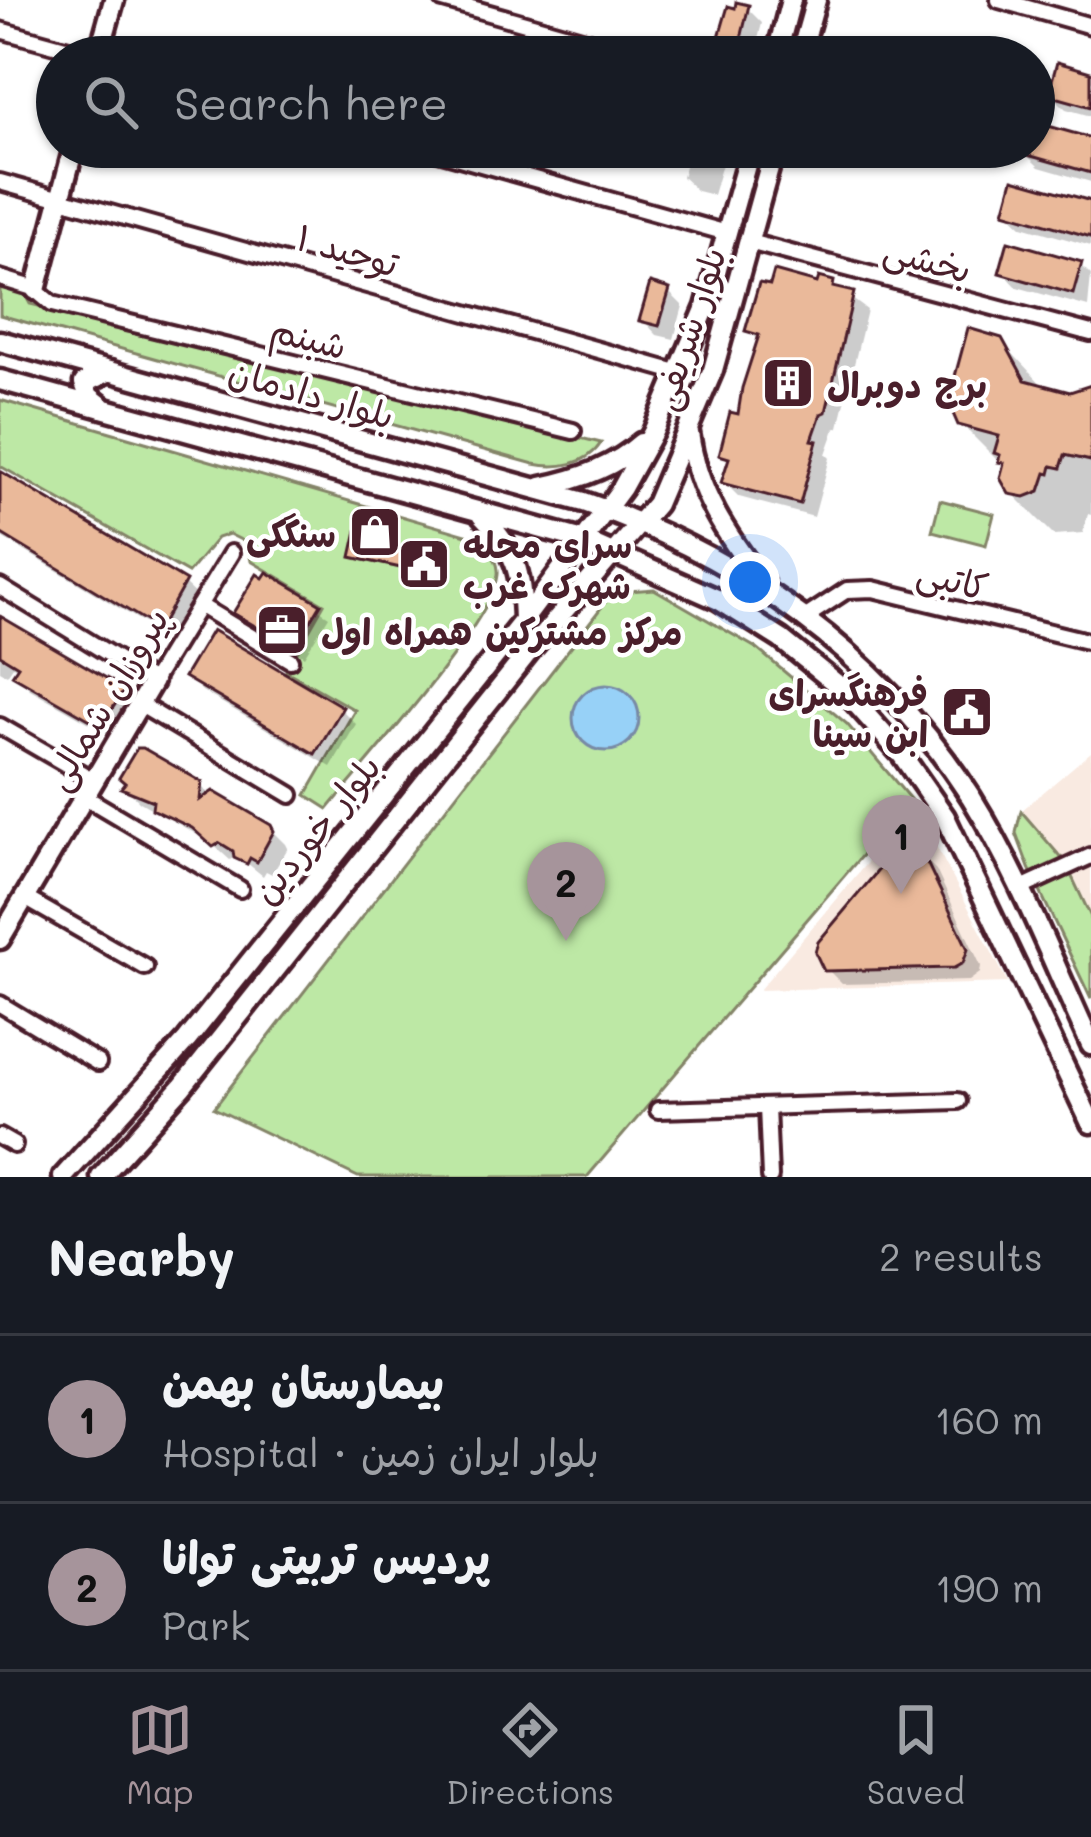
<!DOCTYPE html>
<meta charset="utf-8">
<style>
:root{--surface:#171b24;--page:#20242c;--text:#f1f3f6;--muted:#9ea1a6;--line:#363941;--accent:#a6949b}
body{margin:0;font-family:Mali,"Playpen Sans Arabic",sans-serif;background:var(--page);color:var(--text)}
.you{position:absolute;left:750px;top:582px;width:42px;height:42px;margin:-30px;border:9px solid #fff;border-radius:50%;background:#1a73e8;box-shadow:0 0 0 18px #1a73e833}
.badge{display:grid;place-items:center;width:78px;height:78px;border-radius:50%;background:var(--accent);color:#111;font-size:39px;font-weight:700}
.pin{position:absolute;translate:-50% -99px;filter:drop-shadow(0 3px 6px #0008)}
.pin::after{content:'';position:absolute;top:63px;width:42px;height:36px;background:inherit;clip-path:polygon(0 0,100% 0,50% 100%)}
.list{margin:0;padding:0;list-style:none}
h2{display:flex;justify-content:space-between;align-items:center;height:156px;margin:0;padding:0 48px;font-size:51px}
h2 small{font-size:39px;font-weight:400;color:var(--muted)}
.list li{display:grid;grid-template-columns:78px 1fr auto;gap:36px;align-items:center;box-sizing:border-box;height:168px;padding:0 48px;border-top:3px solid var(--line)}
.list b{display:block;font-size:45px;white-space:nowrap}
.list p{margin:0;font-size:39px;white-space:nowrap;color:var(--muted)}
.list em{font-size:39px;font-style:normal;color:var(--muted)}
.icon{flex:none;width:66px;height:66px;fill:none;stroke:currentColor;stroke-width:2;stroke-linecap:round;stroke-linejoin:round}
.map{position:relative;flex:none;width:1091px;height:1177px;overflow:hidden}
.search{position:absolute;background:var(--surface);box-shadow:0 3px 9px #0004;left:36px;right:36px;top:36px;height:132px;display:flex;align-items:center;gap:30px;box-sizing:border-box;padding:0 42px;border-radius:66px;color:var(--muted);font-size:45px}
.sheet{height:492px;background:var(--surface)}
nav{display:flex;justify-content:space-around;align-items:center;box-sizing:border-box;height:168px;border-top:3px solid var(--line);background:var(--surface);font-size:33px;color:var(--muted)}
nav a{display:grid;justify-items:center;gap:6px}
nav .on{color:var(--accent)}
.map>svg:first-child{display:block}
.built{fill:#f9eae1}
.green{fill:#bde8a5;stroke:#848468;stroke-width:3}
.water{fill:#97d1f7;stroke:#788aa5;stroke-width:3}
.shadow{fill:#0003}
.building{fill:#eab99a;stroke:#4a1f2b;stroke-width:3}
.lines{fill:none;stroke-linecap:round;stroke-linejoin:round}
.street-casing{stroke:#4a1f2b;stroke-width:22}
.secondary-casing{stroke:#4a1f2b;stroke-width:27}
.street{stroke:#fff;stroke-width:14}
.secondary{stroke:#fff;stroke-width:18}
.labels{text-anchor:middle;dominant-baseline:central;stroke-width:9;stroke-linejoin:round;paint-order:stroke}
.street-label{font-size:36px;fill:#4a1f2b;stroke:#fff}
.poi-label{font-size:36px;font-weight:bold;fill:#4a1f2b;stroke:#fff;text-anchor:start}
</style>
<div class="map">
<svg width="1091" height="1177" viewBox="0 0 1091 1177">
<rect width="100%" height="100%" fill="#fff"/>
<filter id="ink" filterUnits="userSpaceOnUse"><feTurbulence type="fractalNoise" baseFrequency=".00833" numOctaves="2"/><feDisplacementMap in="SourceGraphic" scale="24" xChannelSelector="R" yChannelSelector="G"/><feConvolveMatrix kernelMatrix="1 2 1 2 8 2 1 2 1" color-interpolation-filters="sRGB"/></filter>
<g filter="url(#ink)">
<!-- built -->
<path class="built" d="M 1091,752 L 1091,917 L 1065,862 L 1021,811 Z
M 915,806 L 1008,983 L 759,990 Z"/>
<!-- green -->
<path class="green" d="M 0,283 L 22,289 L 30,304 L 601,443 C 587,465 558,469 534,464 L 0,315 Z
M 0,400 L 470,536 C 482,546 497,554 498,570 C 503,611 360,769 328,809 L 306,795 L 355,710 L 286,671 L 324,604 L 251,561 L 247,543 L 229,534 L 217,538 L 188,573 L 0,466 Z
M 940,500 L 994,514 L 986,545 L 932,531 Z
M 654,589 L 756,648 L 847,724 L 910,799 L 587,1177 L 358,1177 L 214,1108 L 607,600 L 629,591 Z
M 1021,811 L 1065,862 L 1091,917 L 1091,999 L 1029,868 L 1016,833 Z"/>
<!-- water -->
<path class="water" d="M573 718a33 33 0 1 1 66 0a33 33 0 1 1-66 0Z"/>
<!-- shadow -->
<path class="shadow" d="M 747,8 L 762,23 L 754,56 L 737,51 L 723,36 Z
M 1091,75 L 1091,116 L 1066,109 L 1051,94 Z
M 1034,125 L 1091,142 L 1091,182 L 1039,167 L 1024,152 L 1025,147 L 1034,147 Z
M 690,147 L 707,149 L 722,164 L 713,195 L 697,191 L 682,177 Z
M 1091,204 L 1091,246 L 1022,226 L 1007,212 Z
M 1081,265 L 1091,275 L 1088,307 L 1017,287 L 1003,272 Z
M 832,284 L 867,310 L 839,427 L 835,429 L 826,454 L 830,458 L 814,517 L 739,497 L 724,482 L 731,463 L 722,454 L 741,418 L 760,342 L 749,330 L 819,286 Z
M 668,291 L 683,306 L 674,339 L 657,335 L 643,320 Z
M 1000,340 L 1046,389 L 1070,396 L 1091,388 L 1091,515 L 1088,514 L 1083,533 L 1054,535 L 1011,492 L 1003,466 L 960,423 Z
M 0,474 L 184,584 L 199,598 L 174,641 L 0,536 Z
M 379,533 L 383,537 L 380,548 L 421,559 L 434,556 L 438,560 L 432,582 L 420,579 L 417,573 L 358,560 L 354,556 Z
M 268,576 L 329,616 L 304,656 L 237,612 Z
M 0,619 L 124,691 L 138,706 L 114,737 L 30,689 L 16,675 L 19,670 L 13,666 L 7,675 L 0,671 Z
M 188,676 L 341,709 L 356,724 L 331,767 L 202,691 Z
M 200,785 L 211,796 L 270,828 L 286,844 L 288,848 L 272,874 L 266,871 L 263,876 L 237,855 L 230,860 L 210,842 L 140,802 L 125,788 Z
M 920,854 L 936,870 L 981,966 L 980,973 L 969,981 L 842,984 L 827,969 Z"/>
<!-- building -->
<path class="building" d="M 736,2 L 749,5 L 740,43 L 719,37 L 728,6 L 735,8 Z
M 1057,62 L 1091,72 L 1091,107 L 1048,95 Z
M 1034,122 L 1091,138 L 1091,173 L 1010,150 L 1010,147 L 1034,147 Z
M 1013,179 L 1091,201 L 1091,237 L 1004,212 Z
M 1008,241 L 1082,262 L 1073,294 L 999,273 Z
M 774,271 L 817,283 L 819,277 L 834,281 L 833,287 L 854,292 L 826,412 L 821,414 L 812,440 L 817,441 L 800,504 L 721,483 L 729,458 L 719,455 L 730,412 L 738,414 L 742,388 L 759,335 L 745,331 L 759,283 L 770,285 Z
M 650,283 L 670,289 L 659,326 L 639,321 Z
M 968,328 L 1002,338 L 1025,380 L 1070,392 L 1091,385 L 1091,461 L 1065,455 L 1061,468 L 1052,466 L 1050,474 L 1046,473 L 1040,491 L 1025,497 L 1009,494 L 1000,478 L 1004,463 L 998,462 L 1000,455 L 994,453 L 999,436 L 958,425 L 948,402 Z
M 0,471 L 186,581 L 159,629 L 0,533 Z
M 358,526 L 380,531 L 377,544 L 418,555 L 420,549 L 435,553 L 428,580 L 413,576 L 414,571 L 351,557 Z
M 267,572 L 321,604 L 294,649 L 233,613 L 257,574 L 263,578 Z
M 0,616 L 125,689 L 107,717 L 104,715 L 99,725 L 12,675 L 18,666 L 0,655 Z
M 212,630 L 343,707 L 315,754 L 184,677 Z
M 137,748 L 143,748 L 202,782 L 200,800 L 213,791 L 271,825 L 274,831 L 257,862 L 250,858 L 247,864 L 234,858 L 233,851 L 220,843 L 213,847 L 192,828 L 152,809 L 153,801 L 121,788 L 125,783 L 119,778 Z
M 914,847 L 922,852 L 968,949 L 963,963 L 954,968 L 824,971 L 815,952 L 818,942 L 897,848 Z"/>
<g class="lines">
<!-- street casing -->
<g class="street-casing">
<path id="street" d="M 443,0 L 646,57
M 999,0 L 1091,26
M 0,30 L 98,57
M 420,147 L 727,233
M 0,182 L 680,373
M 749,242 L 1091,333
M 0,278 L 33,288 L 52,304 L 573,431
M 0,587 L 153,681 L 231,553
M 199,605 L 290,660
M 806,617 L 847,590 L 873,589 L 1091,642
M 141,705 L 291,795
M 0,726 L 95,781
M 85,797 L 240,889
M 1019,889 L 1091,856
M 25,898 L 145,967
M 0,1004 L 98,1063
M 767,1107 L 770,1177
M 658,1110 L 958,1101
M 0,1137 L 14,1145"/>
</g>
<!-- secondary casing -->
<g class="secondary-casing">
<path id="secondary" d="M 98,57 L 114,0
M 776,57 L 791,0
M 800,57 L 816,0
M 36,290 L 74,147
M 0,341 L 584,502 C 742,557 880,655 971,797 C 1019,874 1053,963 1091,1045
M 0,380 L 583,540 L 719,600 L 781,639 L 844,690 L 902,755 L 945,817 L 1091,1123
M 103,407 L 89,396 L 84,383 L 110,371
M 689,433 C 697,493 727,536 763,583
M 541,487 C 577,480 613,468 641,443
M 481,515 C 516,551 522,572 523,621
M 0,939 L 153,681
M 63,1177 L 187,1040 L 523,621 L 622,488 L 653,432 L 706,307 L 751,147
M 101,1177 L 182,1087 L 530,650 L 656,504 L 713,370 L 775,147"/>
</g>
<!-- street -->
<use href="#street" class="street"/>
<!-- secondary -->
<use href="#secondary" class="secondary"/>
</g>
</g>
<!-- icons -->
<defs>
<g id="building-square" transform="scale(2.7)"><rect x="-9" y="-9" width="18" height="18" rx="4" fill="#4a1f2b" stroke="#fff"/><path d="M-4-6H4V6H1V3H-1V6H-4ZM-2.5-4.3h1.7v1.8h-1.7ZM.8-4.3h1.7v1.8H.8ZM-2.5-1h1.7V.8h-1.7ZM.8-1h1.7V.8H.8Z" fill="#fff"/></g>
<g id="shop-square" transform="scale(2.7)"><rect x="-9" y="-9" width="18" height="18" rx="4" fill="#4a1f2b" stroke="#fff"/><path d="M-5-2.5h2.3a2.7 3.5 0 0 1 5.4 0H5L5.5 6h-11ZM-1.5-2.5h3a1.5 2.3 0 0 0-3 0Z" fill="#fff"/></g>
<g id="civic-square" transform="scale(2.7)"><rect x="-9" y="-9" width="18" height="18" rx="4" fill="#4a1f2b" stroke="#fff"/><path d="M-.6-6.5H3V-4.5H.6V-3L4-1V1h2V6H-6V1h2V-1L-.6-3ZM-1.2 2.5V6h2.4V2.5Z" fill="#fff"/></g>
<g id="office-square" transform="scale(2.7)"><rect x="-9" y="-9" width="18" height="18" rx="4" fill="#4a1f2b" stroke="#fff"/><path d="M-6-3h4V-5.5h4V-3h4V5H-6ZM-1-4.5V-3h2v-1.5ZM-6 0V1H6V0Z" fill="#fff"/></g>
</defs>
<g fill-rule="evenodd">
<use href="#building-square" x="788" y="383"/>
<use href="#shop-square" x="375" y="532"/>
<use href="#civic-square" x="424" y="564"/>
<use href="#office-square" x="282" y="630"/>
<use href="#civic-square" x="967" y="712"/>
</g>
<g class="labels">
<!-- street labels -->
<g class="street-label">
<text transform="translate(348 249) rotate(16)">توحید ۱</text>
<text transform="translate(928 258) rotate(15)">بخشی</text>
<text transform="translate(687 328) rotate(-72)">بلوار شریفی</text>
<text transform="translate(309 336) rotate(14)">شبنم</text>
<text transform="translate(312 392) rotate(16)">بلوار دادمان</text>
<text transform="translate(953 578) rotate(14)">کاتبی</text>
<text transform="translate(105 698) rotate(-59)">پیروزان شمالی</text>
<text transform="translate(315 828) rotate(-51)">بلوار خوردین</text>
</g>
<!-- poi labels -->
<g class="poi-label">
<text x="827" y="383">برج دوبرال</text>
<text x="336" y="532" text-anchor="end">سنگکی</text>
<text x="463" y="543">سرای محله<tspan x="463" dy="41">شهرک غرب</tspan></text>
<text x="321" y="630">مرکز مشترکین همراه اول</text>
<text x="928" y="691" text-anchor="end">فرهنگسرای<tspan x="928" dy="41">ابن سینا</tspan></text>
</g>
</g>
</svg>
<div class="you"></div>
<div class="pin badge" style="left:901px;top:894px">1</div>
<div class="pin badge" style="left:566px;top:941px">2</div>
<div class="search"><svg class="icon" aria-label="search" viewBox="0 0 24 24"><circle cx="10" cy="10" r="6"/><path d="M15 15l6 6"/></svg>Search here</div>
</div>
<section class="sheet">
<h2>Nearby<small>2 results</small></h2>
<ul class="list">
<li><span class="badge">1</span><div><b>بیمارستان بهمن</b><p>Hospital · بلوار ایران زمین</p></div><em>160 m</em></li>
<li><span class="badge">2</span><div><b>پردیس تربیتی توانا</b><p>Park</p></div><em>190 m</em></li>
</ul>
</section>
<nav>
<a class="on"><svg class="icon" aria-label="map" viewBox="0 0 24 24"><path d="M3 6l6-2 6 2 6-2v14l-6 2-6-2-6 2zM9 4v14M15 6v14"/></svg>Map</a>
<a><svg class="icon" aria-label="directions" viewBox="0 0 24 24"><path d="M12 3l9 9-9 9-9-9zM9 14v-3h6M13 9l2 2-2 2"/></svg>Directions</a>
<a><svg class="icon" aria-label="saved" viewBox="0 0 24 24"><path d="M7 4h10v16l-5-4-5 4z"/></svg>Saved</a>
</nav>
